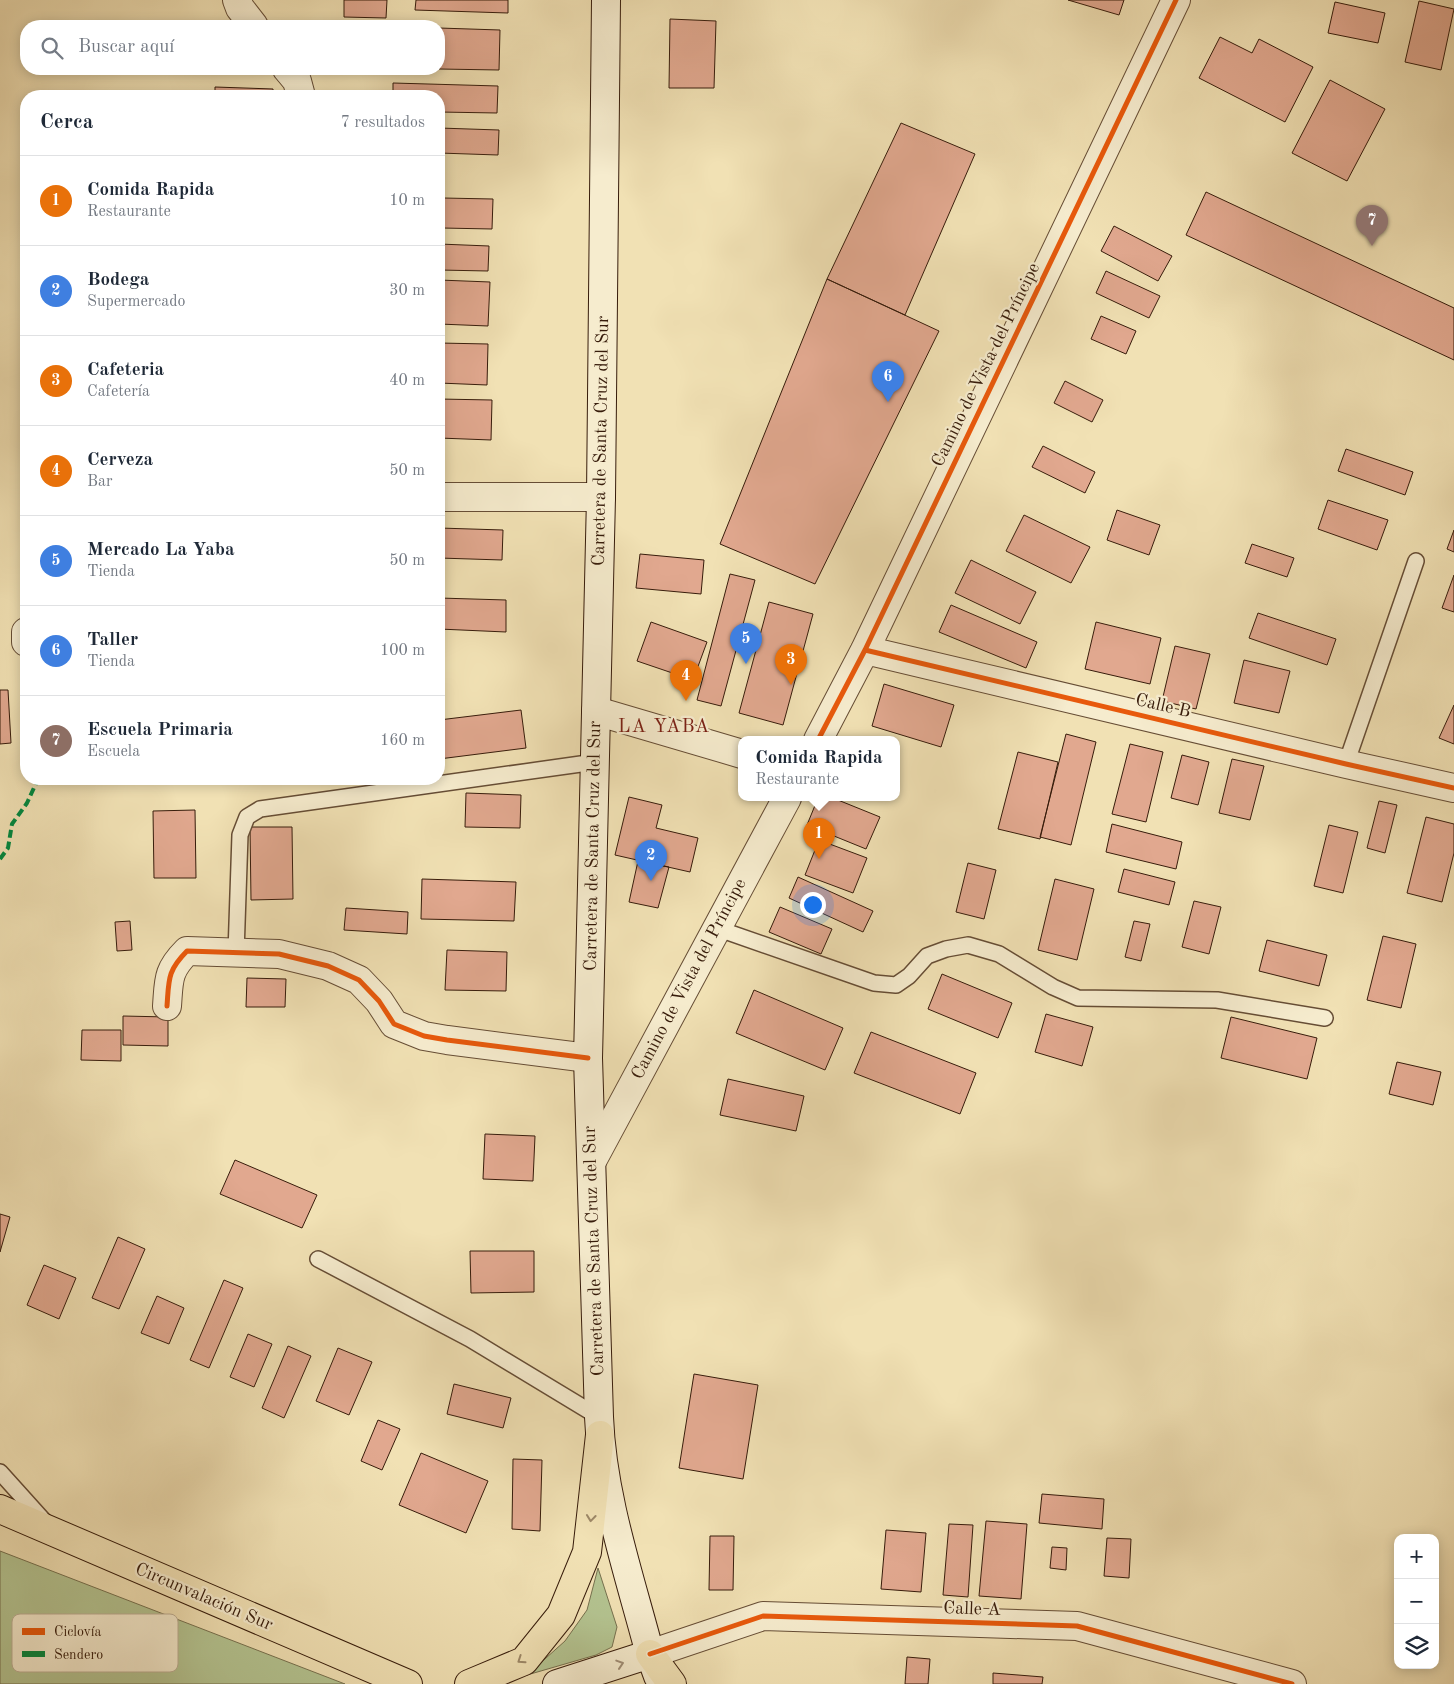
<!DOCTYPE html>
<html lang="es">
<meta charset="utf-8">
<style>
:root{--surface:#fff;--page:#f6f6f7;--text:#1f2937;--muted:#747a83;--line:#e0e1e3;--accent:#7c3aed}
body{margin:0;font-family:"Old Standard TT",serif;background:var(--page);color:var(--text)}
.controls{position:absolute;right:15px;bottom:15px;display:grid;overflow:hidden;border-radius:10px;box-shadow:0 2px 12px #0003}
.controls button{width:45px;height:45px;display:grid;place-items:center;padding:0;border:0;border-bottom:1px solid var(--line);background:var(--surface);color:var(--text);font:25px sans-serif}
.you{position:absolute;left:812px;top:904px;width:18px;height:18px;margin:-12px;border:4px solid #fff;border-radius:50%;background:#1a73e8;box-shadow:0 0 0 8px #1a73e833}
.badge{display:grid;place-items:center;width:32px;height:32px;border-radius:50%;background:var(--accent);color:#fff;font-size:16px;font-weight:700}
.pin{position:absolute;translate:-50% -41px;filter:drop-shadow(0 1px 2px #0008)}
.pin::after{content:'';position:absolute;top:26px;width:18px;height:15px;background:inherit;clip-path:polygon(0 0,100% 0,50% 100%)}
.popup{position:absolute;left:738px;top:736px;width:162px;height:65px;box-sizing:border-box;display:grid;place-content:center;border-radius:10px;background:var(--surface);filter:drop-shadow(0 1px 4px #0005);font-size:16px;white-space:nowrap;color:var(--muted)}
.popup b{font-size:19px;color:var(--text)}
.popup::after{content:'';position:absolute;left:50%;top:100%;margin-left:-10px;border:10px solid transparent;border-top-color:var(--surface)}
.list{margin:0;padding:0;list-style:none}
h2{display:flex;justify-content:space-between;align-items:center;height:65px;margin:0;padding:0 20px;font-size:21px}
h2 small{font-size:16px;font-weight:400;color:var(--muted)}
.list li{display:grid;grid-template-columns:32px 1fr auto;gap:15px;align-items:center;box-sizing:border-box;height:90px;padding:0 20px;border-top:1px solid var(--line)}
.list b{display:block;font-size:19px;white-space:nowrap}
.list p{margin:0;font-size:16px;white-space:nowrap;color:var(--muted)}
.list em{font-size:16px;font-style:normal;color:var(--muted)}
.icon{flex:none;width:28px;height:28px;fill:none;stroke:currentColor;stroke-width:2;stroke-linecap:round;stroke-linejoin:round}
.map{position:relative;flex:none;width:1454px;height:1684px;overflow:hidden}
.search{position:absolute;background:var(--surface);box-shadow:0 2px 12px #0003;left:20px;top:20px;width:425px;height:55px;display:flex;align-items:center;gap:12px;box-sizing:border-box;padding:0 18px;border-radius:20px;color:var(--muted);font-size:19px}
.panel{position:absolute;background:var(--surface);box-shadow:0 2px 12px #0003;left:20px;top:90px;width:425px;height:695px;border-radius:20px}
.map>svg:first-child{display:block}
.green{fill:#b4c491;stroke:#76704e}
.building{fill:#e1a88f;stroke:#371c0b}
.lines{fill:none;stroke-linecap:round;stroke-linejoin:round}
.lane-casing{stroke:#664d35;stroke-width:18}
.street-casing{stroke:#664d35;stroke-width:30}
.secondary-casing{stroke:#371c0b;stroke-width:30}
.primary-casing{stroke:#371c0b;stroke-width:30}
.lane{stroke:#f6ecce;stroke-width:15}
.street{stroke:#f6ecce;stroke-width:28}
.secondary{stroke:#f6ecce;stroke-width:28}
.primary{stroke:#f1e1b4;stroke-width:28}
.quiet{stroke:#00873e;stroke-width:4;stroke-dasharray:8 4;stroke-linecap:butt}
.cycleway-casing{stroke:#f6ecce;stroke-width:8}
.cycleway{stroke:#e8590c;stroke-width:5}
.oneway{stroke:#9d8868}
.oneway2{stroke:#a08e76}
.labels{text-anchor:middle;dominant-baseline:central;stroke-width:4.5;stroke-linejoin:round;paint-order:stroke}
.street-label{font-size:18px;fill:#371c0b;stroke:#f6ecce}
.neighbourhood-label{font-size:19px;letter-spacing:1px;fill:#7a1f14;stroke:#f6ecce}
.key{fill:#f6ecce;stroke:#bdae94;stroke-width:1}
.key-label{font-size:14px;fill:#371c0b}
</style>
<div class="map">
<svg width="1454" height="1684" viewBox="0 0 1454 1684">
<rect width="100%" height="100%" fill="#f1e1b4"/>
<filter id="stains"><feTurbulence type="fractalNoise" baseFrequency=".004" numOctaves="4"/><feColorMatrix values="0 0 0 0 .2 0 0 0 0 .09 0 0 0 0 .02 0 0 0 .5 -.17"/></filter>
<radialGradient id="worn" r=".72"><stop offset=".6" stop-color="#630" stop-opacity="0"/><stop offset="1" stop-color="#630" stop-opacity=".3"/></radialGradient>
<!-- green -->
<path class="green" d="M 0,1551 L 345,1684 L 0,1684 Z
M 598,1568 L 617,1627 L 612,1647 L 596,1655 L 527,1675 L 565,1641 L 587,1610 Z"/>
<!-- building -->
<path class="building" d="M 344,0 L 387,0 L 386,18 L 344,17 Z
M 416,0 L 508,0 L 508,13 L 415,10 Z
M 1068,0 L 1124,0 L 1119,15 Z
M 1419,1 L 1454,9 L 1441,70 L 1405,62 Z
M 1335,2 L 1385,13 L 1378,43 L 1328,33 Z
M 670,19 L 716,21 L 714,88 L 669,88 Z
M 439,28 L 500,30 L 499,70 L 439,69 Z
M 1220,37 L 1252,53 L 1259,39 L 1313,67 L 1285,122 L 1199,78 Z
M 1330,80 L 1385,109 L 1347,181 L 1292,153 Z
M 393,83 L 498,86 L 497,113 L 439,112 L 439,96 L 393,96 Z
M 215,87 L 273,89 L 273,96 L 215,96 Z
M 901,123 L 975,154 L 905,315 L 827,279 Z
M 439,128 L 499,130 L 498,155 L 439,153 Z
M 1206,192 L 1454,308 L 1454,360 L 1186,235 Z
M 443,198 L 493,199 L 492,229 L 442,228 Z
M 1114,226 L 1172,256 L 1158,281 L 1101,251 Z
M 439,244 L 489,246 L 488,271 L 439,270 Z
M 1106,271 L 1160,296 L 1149,318 L 1096,293 Z
M 827,279 L 939,331 L 815,584 L 720,544 Z
M 439,280 L 490,282 L 488,326 L 439,324 Z
M 1101,316 L 1136,331 L 1126,354 L 1091,339 Z
M 439,343 L 488,344 L 487,385 L 439,383 Z
M 1065,381 L 1103,400 L 1092,422 L 1054,403 Z
M 439,399 L 492,400 L 491,440 L 439,438 Z
M 1043,446 L 1095,472 L 1085,493 L 1032,467 Z
M 1346,449 L 1413,472 L 1405,495 L 1338,471 Z
M 1328,500 L 1388,520 L 1377,550 L 1318,529 Z
M 1117,510 L 1160,525 L 1149,555 L 1107,540 Z
M 1024,515 L 1090,547 L 1071,583 L 1006,551 Z
M 439,528 L 503,530 L 502,560 L 439,558 Z
M 1454,530 L 1454,552 L 1447,549 Z
M 1252,544 L 1294,558 L 1287,577 L 1245,563 Z
M 640,554 L 704,560 L 701,594 L 636,588 Z
M 971,560 L 1036,592 L 1020,624 L 955,593 Z
M 730,574 L 755,580 L 721,706 L 697,700 Z
M 1454,575 L 1454,612 L 1442,608 Z
M 439,598 L 506,600 L 506,632 L 439,629 Z
M 769,602 L 813,614 L 783,725 L 739,713 Z
M 951,605 L 1037,642 L 1026,668 L 939,632 Z
M 1258,613 L 1336,639 L 1327,665 L 1249,638 Z
M 651,622 L 707,642 L 693,680 L 637,661 Z
M 1096,622 L 1161,638 L 1150,684 L 1085,669 Z
M 1175,646 L 1210,654 L 1196,709 L 1162,701 Z
M 1244,660 L 1290,671 L 1279,713 L 1234,703 Z
M 884,684 L 954,705 L 941,747 L 872,726 Z
M 0,690 L 8,690 L 11,743 L 0,744 Z
M 1454,705 L 1454,744 L 1439,738 Z
M 521,710 L 526,748 L 439,759 L 439,720 Z
M 1066,734 L 1096,742 L 1071,845 L 1040,837 Z
M 1130,744 L 1163,752 L 1146,822 L 1112,814 Z
M 1018,752 L 1058,762 L 1040,839 L 998,829 Z
M 1182,755 L 1209,762 L 1198,805 L 1171,798 Z
M 1232,759 L 1264,766 L 1250,820 L 1219,813 Z
M 466,793 L 521,795 L 520,828 L 465,827 Z
M 629,797 L 662,805 L 656,828 L 698,838 L 690,872 L 615,855 Z
M 818,798 L 833,798 L 880,817 L 866,849 L 807,825 Z
M 1379,801 L 1397,805 L 1385,853 L 1367,848 Z
M 195,810 L 196,878 L 154,878 L 153,811 Z
M 1426,817 L 1454,824 L 1454,853 L 1442,902 L 1407,893 Z
M 1112,824 L 1182,842 L 1176,869 L 1106,852 Z
M 1329,825 L 1358,832 L 1343,893 L 1314,886 Z
M 250,827 L 292,827 L 293,899 L 251,900 Z
M 819,840 L 867,858 L 853,893 L 805,875 Z
M 638,861 L 669,867 L 658,908 L 629,902 Z
M 968,863 L 996,870 L 984,919 L 956,912 Z
M 1124,869 L 1175,882 L 1169,905 L 1118,892 Z
M 798,877 L 873,911 L 863,932 L 789,898 Z
M 422,879 L 516,882 L 514,921 L 421,919 Z
M 1055,879 L 1094,889 L 1077,960 L 1038,950 Z
M 1194,901 L 1221,907 L 1209,954 L 1182,947 Z
M 780,907 L 832,929 L 821,954 L 769,932 Z
M 346,908 L 408,912 L 407,934 L 344,930 Z
M 130,921 L 132,950 L 117,951 L 115,922 Z
M 1134,921 L 1150,924 L 1141,961 L 1125,957 Z
M 1383,936 L 1416,944 L 1401,1008 L 1367,1000 Z
M 1267,940 L 1327,955 L 1319,986 L 1259,971 Z
M 447,950 L 507,952 L 506,991 L 445,990 Z
M 942,974 L 1012,1003 L 998,1038 L 928,1009 Z
M 247,978 L 286,979 L 285,1007 L 246,1007 Z
M 754,990 L 843,1028 L 825,1070 L 736,1033 Z
M 1046,1014 L 1093,1027 L 1082,1066 L 1035,1052 Z
M 123,1016 L 168,1017 L 168,1046 L 123,1045 Z
M 1231,1017 L 1317,1038 L 1307,1079 L 1221,1058 Z
M 82,1030 L 121,1030 L 121,1061 L 81,1060 Z
M 871,1032 L 976,1073 L 960,1114 L 854,1073 Z
M 1397,1062 L 1441,1072 L 1433,1105 L 1389,1094 Z
M 728,1079 L 804,1096 L 796,1131 L 720,1115 Z
M 485,1134 L 535,1136 L 533,1181 L 483,1179 Z
M 235,1160 L 317,1195 L 302,1228 L 220,1194 Z
M 0,1214 L 10,1217 L 0,1252 Z
M 118,1237 L 145,1249 L 119,1309 L 92,1298 Z
M 470,1251 L 534,1251 L 534,1292 L 471,1293 Z
M 44,1265 L 76,1278 L 59,1319 L 27,1305 Z
M 224,1280 L 243,1288 L 209,1368 L 190,1360 Z
M 157,1296 L 184,1308 L 169,1344 L 141,1333 Z
M 248,1334 L 272,1344 L 254,1387 L 230,1377 Z
M 288,1346 L 311,1356 L 284,1418 L 262,1408 Z
M 338,1348 L 372,1362 L 349,1415 L 316,1401 Z
M 694,1374 L 758,1385 L 743,1479 L 679,1468 Z
M 454,1384 L 511,1398 L 503,1428 L 447,1414 Z
M 378,1420 L 400,1429 L 382,1470 L 361,1461 Z
M 421,1453 L 488,1481 L 466,1533 L 399,1505 Z
M 513,1459 L 542,1460 L 540,1531 L 512,1529 Z
M 1042,1494 L 1104,1499 L 1102,1529 L 1039,1523 Z
M 986,1521 L 1027,1524 L 1021,1599 L 979,1596 Z
M 949,1524 L 973,1525 L 968,1597 L 943,1595 Z
M 886,1530 L 926,1533 L 921,1592 L 881,1589 Z
M 710,1536 L 734,1536 L 733,1590 L 709,1590 Z
M 1107,1538 L 1131,1539 L 1129,1578 L 1104,1576 Z
M 1052,1547 L 1067,1548 L 1066,1570 L 1050,1568 Z
M 907,1657 L 930,1659 L 928,1684 L 905,1684 Z
M 993,1673 L 1043,1677 L 1042,1684 L 993,1684 Z"/>
<g class="lines">
<!-- lane casing -->
<g class="lane-casing">
<path id="lane" d="M 1346,764 L 1416,561
M 716,928 L 874,983 L 896,985 L 909,976 L 927,956 L 946,949 L 968,945 L 999,954 L 1053,987 L 1078,998 L 1217,1000 L 1325,1018
M 236,953 L 240,835 L 247,817 L 260,809 L 595,762
M 318,1259 L 470,1339 L 599,1417
M 0,1472 L 45,1522"/>
</g>
<!-- street casing -->
<g class="street-casing">
<path id="street" d="M 237,0 L 240,8 L 254,26
M 287,69 L 297,81 L 301,96
M 439,497 L 601,497
M 26,632 L 26,642
M 865,650 L 1346,764 L 1454,788
M 596,711 L 742,754
M 818,740 L 865,650 L 1176,0
M 167,1006 C 169,980 167,971 187,951 L 279,954 L 328,966 L 359,980 L 379,1001 L 394,1024 L 424,1036 L 447,1040 L 588,1058
M 592,1161 L 787,798
M 650,1654 L 763,1616 L 1077,1626 L 1292,1684"/>
</g>
<!-- secondary casing -->
<g class="secondary-casing">
<path id="secondary" d="M 606,0 L 601,497 L 588,1058 L 599,1417 C 602,1497 630,1577 650,1654 L 658,1676
M 557,1684 L 650,1654"/>
</g>
<!-- primary casing -->
<g class="primary-casing">
<path id="primary" d="M 0,1509 L 408,1684
M 650,1654 L 672,1684
M 469,1684 L 524,1661 L 561,1615 L 587,1552 L 600,1435"/>
</g>
<!-- lane -->
<use href="#lane" class="lane"/>
<!-- street -->
<use href="#street" class="street"/>
<!-- secondary -->
<use href="#secondary" class="secondary"/>
<!-- primary -->
<use href="#primary" class="primary"/>
<!-- quiet -->
<path class="quiet" d="M 0,859 L 8,848 L 12,824 L 27,803 L 38,779"/>
<!-- cycleway casing -->
<g class="cycleway-casing">
<path id="cycleway" d="M 865,650 L 1346,764 L 1454,788
M 818,740 L 865,650 L 1176,0
M 167,1006 C 169,980 167,971 187,951 L 279,954 L 328,966 L 359,980 L 379,1001 L 394,1024 L 424,1036 L 447,1040 L 588,1058
M 650,1654 L 763,1616 L 1077,1626 L 1292,1684"/>
</g>
<!-- cycleway -->
<use href="#cycleway" class="cycleway"/>
</g>
<!-- one-way arrows -->
<defs><path id="oneway-chevron" d="M-2-3.5L2.5 0L-2 3.5" fill="none" stroke-width="1.6" stroke-linecap="round" stroke-linejoin="round" transform="scale(1.25)"/></defs>
<g class="oneway">
<use href="#oneway-chevron" transform="translate(591 1518) rotate(96)"/>
<use href="#oneway-chevron" transform="translate(521 1660) rotate(146)"/>
</g>
<use class="oneway2" href="#oneway-chevron" transform="translate(620 1664) rotate(-18)"/>
<g class="labels">
<!-- street labels -->
<g class="street-label">
<text transform="translate(986 365) rotate(-64)">Camino de Vista del Príncipe</text>
<text transform="translate(601 441) rotate(-89)">Carretera de Santa Cruz del Sur</text>
<text transform="translate(1163 706) rotate(13)">Calle B</text>
<text transform="translate(593 846) rotate(-89)">Carretera de Santa Cruz del Sur</text>
<text transform="translate(689 979) rotate(-62)">Camino de Vista del Príncipe</text>
<text transform="translate(594 1251) rotate(-92)">Carretera de Santa Cruz del Sur</text>
<text transform="translate(204 1597) rotate(23)">Circunvalación Sur</text>
<text transform="translate(972 1609) rotate(2)">Calle A</text>
</g>
<!-- neighbourhood labels -->
<g class="neighbourhood-label">
<text x="664" y="727">LA YABA</text>
</g>
</g>
<!-- legend -->
<rect x="12" y="1614" width="166" height="58" rx="8" class="key"/>
<rect x="22" y="1628" width="23" height="7" fill="#e8590c"/>
<rect x="22" y="1651" width="23" height="6" fill="#00873e"/>
<g class="key-label">
<text x="54" y="1636">Ciclovía</text>
<text x="54" y="1659">Sendero</text>
</g>
<rect width="100%" height="100%" filter="url(#stains)"/>
<rect width="100%" height="100%" fill="url(#worn)"/>
</svg>
<div class="controls">
<button>+</button>
<button>−</button>
<button><svg class="icon" aria-label="layers" viewBox="0 0 24 24"><path d="M12 4l9 5-9 5-9-5zM3 14l9 5 9-5"/></svg></button>
</div>
<div class="you"></div>
<div class="pin badge" style="left:819px;top:859px;background:#e8710a">1</div>
<div class="popup"><b>Comida Rapida</b>Restaurante</div>
<div class="pin badge" style="left:651px;top:881px;background:#3f7fe0">2</div>
<div class="pin badge" style="left:791px;top:685px;background:#e8710a">3</div>
<div class="pin badge" style="left:686px;top:701px;background:#e8710a">4</div>
<div class="pin badge" style="left:746px;top:664px;background:#3f7fe0">5</div>
<div class="pin badge" style="left:888px;top:402px;background:#3f7fe0">6</div>
<div class="pin badge" style="left:1372px;top:246px;background:#8d6e63">7</div>
<div class="search"><svg class="icon" aria-label="search" viewBox="0 0 24 24"><circle cx="10" cy="10" r="6"/><path d="M15 15l6 6"/></svg>Buscar aquí</div>
<section class="panel">
<h2>Cerca<small>7 resultados</small></h2>
<ul class="list">
<li><span class="badge" style="background:#e8710a">1</span><div><b>Comida Rapida</b><p>Restaurante</p></div><em>10 m</em></li>
<li><span class="badge" style="background:#3f7fe0">2</span><div><b>Bodega</b><p>Supermercado</p></div><em>30 m</em></li>
<li><span class="badge" style="background:#e8710a">3</span><div><b>Cafeteria</b><p>Cafetería</p></div><em>40 m</em></li>
<li><span class="badge" style="background:#e8710a">4</span><div><b>Cerveza</b><p>Bar</p></div><em>50 m</em></li>
<li><span class="badge" style="background:#3f7fe0">5</span><div><b>Mercado La Yaba</b><p>Tienda</p></div><em>50 m</em></li>
<li><span class="badge" style="background:#3f7fe0">6</span><div><b>Taller</b><p>Tienda</p></div><em>100 m</em></li>
<li><span class="badge" style="background:#8d6e63">7</span><div><b>Escuela Primaria</b><p>Escuela</p></div><em>160 m</em></li>
</ul>
</section>
</div>
